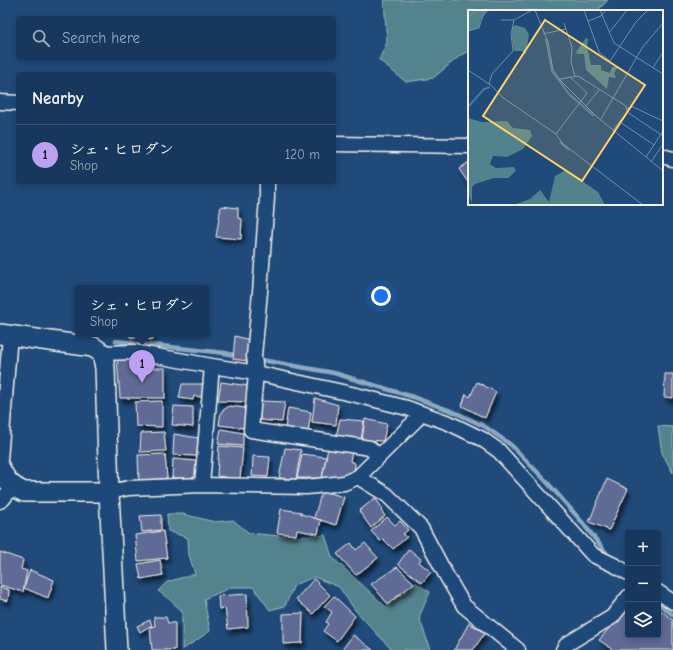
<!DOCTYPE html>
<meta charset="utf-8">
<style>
:root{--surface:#17385c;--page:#244365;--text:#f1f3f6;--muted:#9eacbb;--line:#365272;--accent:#bca0f2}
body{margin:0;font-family:"Comic Neue","Klee One",sans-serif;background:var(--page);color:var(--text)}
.controls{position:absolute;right:12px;bottom:12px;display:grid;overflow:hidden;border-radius:4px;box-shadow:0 2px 6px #0003}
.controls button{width:36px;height:36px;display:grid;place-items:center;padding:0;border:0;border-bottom:1px solid var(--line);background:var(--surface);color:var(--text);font:20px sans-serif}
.you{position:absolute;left:381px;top:296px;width:14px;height:14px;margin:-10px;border:3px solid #fff;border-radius:50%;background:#1a73e8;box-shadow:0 0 0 6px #1a73e833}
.badge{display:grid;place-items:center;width:26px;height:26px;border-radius:50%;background:var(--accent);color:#111;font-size:13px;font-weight:700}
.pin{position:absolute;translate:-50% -33px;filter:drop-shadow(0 1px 2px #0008)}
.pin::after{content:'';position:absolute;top:21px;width:14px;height:12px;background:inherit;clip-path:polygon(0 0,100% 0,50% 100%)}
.popup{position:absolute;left:75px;top:285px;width:134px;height:52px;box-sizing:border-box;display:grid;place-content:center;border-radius:4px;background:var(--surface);filter:drop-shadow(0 1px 3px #0005);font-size:13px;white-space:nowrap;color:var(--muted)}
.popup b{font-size:15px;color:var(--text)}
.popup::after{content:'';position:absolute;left:50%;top:100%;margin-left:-8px;border:8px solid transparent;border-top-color:var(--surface)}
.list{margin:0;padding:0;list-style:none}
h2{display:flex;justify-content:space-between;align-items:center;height:52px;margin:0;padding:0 16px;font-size:17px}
h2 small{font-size:13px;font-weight:400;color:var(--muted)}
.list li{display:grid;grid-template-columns:26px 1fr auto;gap:12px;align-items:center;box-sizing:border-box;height:60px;padding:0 16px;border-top:1px solid var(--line)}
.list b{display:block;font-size:15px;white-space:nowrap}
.list p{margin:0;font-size:13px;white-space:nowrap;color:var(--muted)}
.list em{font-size:13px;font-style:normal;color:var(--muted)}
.icon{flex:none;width:22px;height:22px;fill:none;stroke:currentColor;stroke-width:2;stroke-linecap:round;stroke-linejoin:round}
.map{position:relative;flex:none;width:673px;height:650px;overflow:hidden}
.search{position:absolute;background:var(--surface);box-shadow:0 2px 6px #0003;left:16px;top:16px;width:320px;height:44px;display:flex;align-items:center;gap:10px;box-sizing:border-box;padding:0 14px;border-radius:4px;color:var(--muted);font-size:15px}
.panel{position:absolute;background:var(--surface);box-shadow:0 2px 6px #0003;left:16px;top:72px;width:320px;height:112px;border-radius:4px}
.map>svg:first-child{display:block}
.green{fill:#52838d;stroke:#a3baba}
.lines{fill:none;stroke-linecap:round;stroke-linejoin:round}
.stream{stroke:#8caac0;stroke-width:4.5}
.building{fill:#5f6b95;stroke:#f4f1e8;filter:url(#shadow)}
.street-casing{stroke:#f4f1e8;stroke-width:17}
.secondary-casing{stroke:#f4f1e8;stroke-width:22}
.street{stroke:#1f4a7a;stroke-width:14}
.secondary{stroke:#1f4a7a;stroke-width:19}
.inset-river{fill:none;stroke:#477aa5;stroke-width:2}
.inset-road{fill:none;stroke:#748da6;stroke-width:1}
.view{fill:#ffd166;fill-opacity:0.15;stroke:#ffd166;stroke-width:2}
.inset-edge{fill:none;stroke:#f4f1e8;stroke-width:2}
</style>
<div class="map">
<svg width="673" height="650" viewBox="0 0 673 650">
<defs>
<filter id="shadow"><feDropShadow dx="2.5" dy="4.5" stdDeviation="2" flood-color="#0009"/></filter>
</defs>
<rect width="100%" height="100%" fill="#1f4a7a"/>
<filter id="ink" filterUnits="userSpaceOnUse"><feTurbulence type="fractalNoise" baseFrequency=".025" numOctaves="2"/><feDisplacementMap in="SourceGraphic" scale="8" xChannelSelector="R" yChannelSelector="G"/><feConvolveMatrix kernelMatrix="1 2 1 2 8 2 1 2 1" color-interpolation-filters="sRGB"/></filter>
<g filter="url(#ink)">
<!-- green -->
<path class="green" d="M 384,0 L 608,0 L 597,11 L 469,11 L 469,51 L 461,55 L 433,78 L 406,82 L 379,60 L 387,42 Z
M 658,426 L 673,427 L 673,473 L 662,453 Z
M 167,514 L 182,514 L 215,522 L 233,520 L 249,533 L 289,537 L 325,535 L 332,557 L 386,607 L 416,583 L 430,592 L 419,617 L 427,640 L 430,650 L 392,650 L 355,610 L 339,587 L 314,577 L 294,585 L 285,606 L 270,610 L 253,587 L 232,587 L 204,599 L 210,631 L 182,650 L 182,611 L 169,599 L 158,591 L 167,582 L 195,574 L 189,555 L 188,538 L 168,531 Z"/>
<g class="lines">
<!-- stream -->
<path class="stream" d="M 116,341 L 225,353 L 238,356
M 256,359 L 334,373 L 413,397 L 454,412 L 484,426 L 511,445 L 546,481 L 582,522 L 610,558
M 658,603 L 673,615"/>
</g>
<!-- building -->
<path class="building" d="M 469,162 L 469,184 L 459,169 Z
M 221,206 L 238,208 L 238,218 L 242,219 L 241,239 L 216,237 Z
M 130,334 L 153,334 L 152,340 L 130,337 Z
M 235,336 L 250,340 L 247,361 L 233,359 Z
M 147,358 L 147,368 L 165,368 L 165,398 L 120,398 L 117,359 Z
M 665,374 L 673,374 L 673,398 L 664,397 Z
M 221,382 L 249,386 L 247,402 L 218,401 Z
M 477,382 L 496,392 L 485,418 L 462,406 L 466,394 L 470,397 Z
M 182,384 L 203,384 L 202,397 L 194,396 L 193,400 L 179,398 Z
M 315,398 L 338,405 L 336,425 L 312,422 Z
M 162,401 L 162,427 L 136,426 L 135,402 Z
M 260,401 L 285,402 L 282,422 L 260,420 Z
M 174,406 L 193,407 L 193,427 L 172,425 Z
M 229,406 L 245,408 L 244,428 L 219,425 L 221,412 Z
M 288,408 L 311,412 L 308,433 L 285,429 Z
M 340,419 L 364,421 L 361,441 L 336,437 Z
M 365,419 L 387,424 L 383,441 L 362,440 Z
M 221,429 L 243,433 L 243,446 L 218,444 Z
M 164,432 L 166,451 L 140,452 L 141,433 Z
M 174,434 L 198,438 L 197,456 L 173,455 Z
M 219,446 L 243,448 L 240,479 L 217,476 Z
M 285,448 L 301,450 L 296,479 L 279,478 Z
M 328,448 L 352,452 L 350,461 L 355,463 L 354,475 L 322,478 Z
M 165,454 L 167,478 L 139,481 L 138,455 Z
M 302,454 L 326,457 L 322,478 L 297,478 Z
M 253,456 L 270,457 L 268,477 L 252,476 Z
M 173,459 L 196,461 L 196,478 L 172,478 Z
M 607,479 L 628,489 L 609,530 L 589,522 Z
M 322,491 L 344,497 L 336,525 L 314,518 Z
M 375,498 L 383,509 L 381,510 L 385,516 L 371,528 L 359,511 Z
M 281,509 L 301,512 L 301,514 L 321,520 L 318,534 L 297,530 L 296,535 L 277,533 Z
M 161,515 L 161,530 L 142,532 L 140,516 Z
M 387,517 L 395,525 L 400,521 L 408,530 L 403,534 L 407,537 L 393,549 L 383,539 L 380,541 L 371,531 Z
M 163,531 L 167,558 L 138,561 L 135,535 Z
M 351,543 L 356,550 L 365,543 L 378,558 L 356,575 L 337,554 Z
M 409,549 L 421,559 L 419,562 L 431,572 L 422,583 L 398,564 Z
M 0,552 L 23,560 L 21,569 L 27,571 L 23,592 L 0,585 Z
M 160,560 L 163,575 L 141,579 L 138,564 Z
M 397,567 L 414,583 L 388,604 L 371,584 Z
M 30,570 L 54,580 L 48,598 L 24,588 Z
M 314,579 L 330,595 L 313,614 L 296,599 Z
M 0,587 L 9,590 L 8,601 L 0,599 Z
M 247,594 L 248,627 L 228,629 L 225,608 L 219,609 L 218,596 Z
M 334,596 L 355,616 L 337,641 L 323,631 L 328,624 L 326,622 L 332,612 L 324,606 Z
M 628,606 L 628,635 L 658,635 L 658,608 L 673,620 L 673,650 L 613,650 L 599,640 Z
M 303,613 L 302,643 L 283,644 L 283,614 Z
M 154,617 L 166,617 L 168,623 L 175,623 L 175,650 L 152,650 L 150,627 L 155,626 Z
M 150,620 L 152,625 L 140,632 L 137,626 Z
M 469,623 L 485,633 L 473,650 L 454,650 Z
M 353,635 L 373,650 L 342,650 Z"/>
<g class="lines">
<!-- street casing -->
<g class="street-casing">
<path id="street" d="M 0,102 L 18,103
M 334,144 L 469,146
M 662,156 L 673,159
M 267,182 L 267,198 L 260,292 L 254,356 L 256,373 L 251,430 L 370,448 L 379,457
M 102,353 L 134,352 L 212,366 L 256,373 L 356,395 L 407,408 L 449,423 L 482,439 L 499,451 L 593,555 L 616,566 L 628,573
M 0,460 L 10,335
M 358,477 L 387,495 L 421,528 L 446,575 L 464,606 L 518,650
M 202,485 L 212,366
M 109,492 L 129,488 L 202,485 L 307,487 L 344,483 L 358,477 L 415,421 L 420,413
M 0,501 L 3,499 L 13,486
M 658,592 L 673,602
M 563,650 L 567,644 L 612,617 L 628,597"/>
</g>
<!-- secondary casing -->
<g class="secondary-casing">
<path id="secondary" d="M 0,334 L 93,347 L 102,353 L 105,368 L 109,492 L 117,650
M 0,468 C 7,482 10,485 24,492 L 109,492"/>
</g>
<!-- street -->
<use href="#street" class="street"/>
<!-- secondary -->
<use href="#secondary" class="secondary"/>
</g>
</g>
<!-- overview -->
<g transform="translate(468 10)">
<rect width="195" height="195" fill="#1f4a7a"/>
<path d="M 0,0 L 21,0 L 13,9 L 11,18 L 0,21 ZM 47,15 L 57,18 L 61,24 L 58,44 L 53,41 L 46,41 L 44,29 L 44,18 ZM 118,28 L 120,29 L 119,37 L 123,55 L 133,55 L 133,60 L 142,63 L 144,57 L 150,57 L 146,63 L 148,68 L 141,67 L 139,79 L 118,60 L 116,44 L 109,44 L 108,42 ZM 0,108 L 14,112 L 39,111 L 45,118 L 62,120 L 64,126 L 55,139 L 39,147 L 25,146 L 22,154 L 28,158 L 46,157 L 48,161 L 40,168 L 26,168 L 7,174 L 4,177 L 4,193 L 0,183 ZM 98,160 L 130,182 L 137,195 L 46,195 L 62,189 L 72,180 L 81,192 L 87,166 Z" fill="#52838d"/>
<path class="inset-river" d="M 78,29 L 84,61 L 101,84 L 126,106M 0,97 L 16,79 L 22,77M 92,132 L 101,140"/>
<path class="inset-road" d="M 67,0 L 80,32 L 85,60 L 93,71 L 128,106 L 195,161M 116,0 L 131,42 L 142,51 L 168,12 L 180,0M 132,0 L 146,33 L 195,64M 0,7 L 10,0M 33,10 L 46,10 L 64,0M 120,11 L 133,6 L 138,0M 96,13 L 104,37 L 103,52 L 107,66M 0,21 L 11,18 L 17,0M 141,23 L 159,0M 75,24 L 98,19M 185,58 L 195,42M 0,60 L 24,76 L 34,87 L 88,124 L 95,134 L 175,195M 92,69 L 110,66 L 158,96 L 159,102 L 145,120M 21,74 L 24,64 L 45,41 L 43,24 L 46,10M 118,96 L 131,80M 159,98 L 165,97 L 195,111M 159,102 L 195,126M 133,109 L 174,38 L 195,13M 152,112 L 186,135M 88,124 L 119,83 L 102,67M 178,147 L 195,121M 183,152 L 195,134"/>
<path class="view" d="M 77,10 L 177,75 L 114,171 L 15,106 Z"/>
<rect width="195" height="195" class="inset-edge"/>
</g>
</svg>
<div class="controls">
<button>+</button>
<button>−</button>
<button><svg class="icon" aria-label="layers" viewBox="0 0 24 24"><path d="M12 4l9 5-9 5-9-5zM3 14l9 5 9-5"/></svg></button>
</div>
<div class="you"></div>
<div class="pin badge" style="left:142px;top:383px">1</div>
<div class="popup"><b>シェ・ヒロダン</b>Shop</div>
<div class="search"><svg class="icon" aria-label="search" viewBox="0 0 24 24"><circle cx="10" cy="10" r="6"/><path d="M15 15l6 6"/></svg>Search here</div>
<section class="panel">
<h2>Nearby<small></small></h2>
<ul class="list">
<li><span class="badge">1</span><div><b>シェ・ヒロダン</b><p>Shop</p></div><em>120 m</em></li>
</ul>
</section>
</div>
